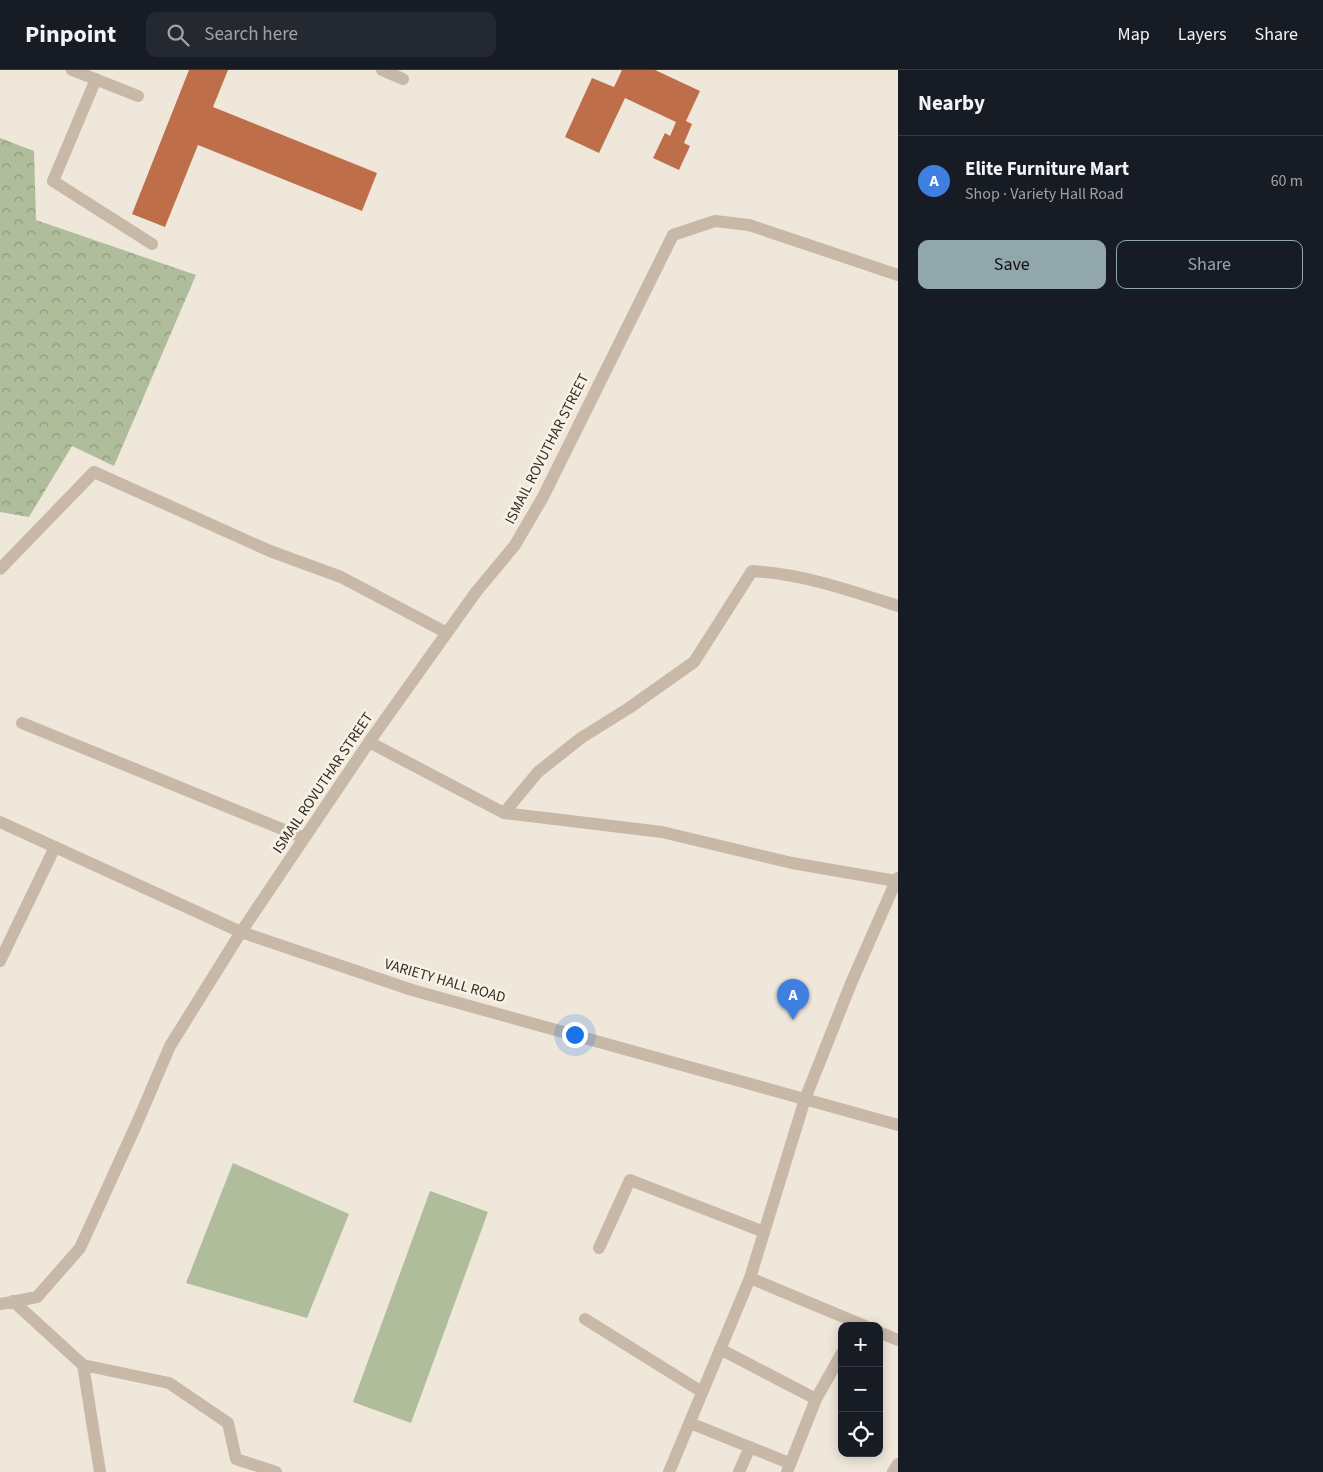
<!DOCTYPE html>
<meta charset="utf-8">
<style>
:root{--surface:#171b24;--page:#242831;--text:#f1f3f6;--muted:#9ea1a6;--line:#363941;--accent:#92a7ac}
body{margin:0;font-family:"Source Sans 3",sans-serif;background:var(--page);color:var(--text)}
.controls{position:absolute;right:15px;bottom:15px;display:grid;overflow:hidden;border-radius:10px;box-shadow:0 2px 12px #0003}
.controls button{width:45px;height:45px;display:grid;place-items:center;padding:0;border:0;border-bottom:1px solid var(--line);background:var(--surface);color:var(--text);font:25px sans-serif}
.you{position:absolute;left:574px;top:964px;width:18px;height:18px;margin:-12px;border:4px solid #fff;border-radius:50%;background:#1a73e8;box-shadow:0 0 0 8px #1a73e833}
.badge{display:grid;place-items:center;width:32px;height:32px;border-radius:50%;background:var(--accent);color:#fff;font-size:16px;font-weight:700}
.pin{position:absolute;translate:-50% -41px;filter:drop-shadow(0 1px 2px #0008)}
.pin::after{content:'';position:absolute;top:26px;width:18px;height:15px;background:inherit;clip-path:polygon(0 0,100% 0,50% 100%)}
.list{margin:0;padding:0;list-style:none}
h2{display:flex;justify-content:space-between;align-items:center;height:65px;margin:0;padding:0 20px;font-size:21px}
h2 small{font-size:16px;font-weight:400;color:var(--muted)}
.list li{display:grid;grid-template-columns:32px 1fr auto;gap:15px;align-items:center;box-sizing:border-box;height:90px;padding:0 20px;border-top:1px solid var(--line)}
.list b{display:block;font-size:19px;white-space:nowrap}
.list p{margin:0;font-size:16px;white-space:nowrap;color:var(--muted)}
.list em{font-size:16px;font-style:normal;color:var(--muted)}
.actions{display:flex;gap:10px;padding:15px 20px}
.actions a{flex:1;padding:11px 0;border:1px solid var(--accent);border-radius:10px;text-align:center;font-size:18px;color:var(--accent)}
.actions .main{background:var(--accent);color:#111}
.icon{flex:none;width:28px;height:28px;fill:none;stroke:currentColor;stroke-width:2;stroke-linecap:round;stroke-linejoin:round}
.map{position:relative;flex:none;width:898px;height:1402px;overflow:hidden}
header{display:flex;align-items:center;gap:30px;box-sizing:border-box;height:70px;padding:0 25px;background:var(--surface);border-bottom:1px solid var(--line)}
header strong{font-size:24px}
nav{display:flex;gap:28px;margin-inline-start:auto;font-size:18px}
.search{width:350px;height:45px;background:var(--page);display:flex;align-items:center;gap:12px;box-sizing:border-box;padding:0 18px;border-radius:10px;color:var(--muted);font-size:19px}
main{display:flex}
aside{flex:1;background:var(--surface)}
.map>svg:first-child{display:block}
.park{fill:url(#park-crowns)}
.pitch{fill:#afbd9b}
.building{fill:#be6f4a}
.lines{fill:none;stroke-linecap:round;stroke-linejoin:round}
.service{stroke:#c7b8a7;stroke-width:12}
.minor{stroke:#c7b8a7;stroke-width:12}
.tertiary{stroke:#c7b8a7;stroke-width:12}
.labels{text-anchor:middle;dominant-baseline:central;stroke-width:5;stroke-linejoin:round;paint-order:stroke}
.street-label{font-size:15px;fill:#332c27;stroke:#f8f1e6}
</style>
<header>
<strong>Pinpoint</strong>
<div class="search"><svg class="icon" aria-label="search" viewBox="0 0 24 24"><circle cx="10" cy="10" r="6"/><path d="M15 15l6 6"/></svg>Search here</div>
<nav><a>Map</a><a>Layers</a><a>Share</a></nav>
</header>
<main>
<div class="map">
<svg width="898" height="1402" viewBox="0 0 898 1402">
<defs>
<pattern id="park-crowns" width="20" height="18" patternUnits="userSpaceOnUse" patternTransform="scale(1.25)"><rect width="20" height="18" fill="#afbd9b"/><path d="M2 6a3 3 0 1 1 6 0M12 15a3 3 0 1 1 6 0" fill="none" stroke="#8f9a7e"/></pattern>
</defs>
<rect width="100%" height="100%" fill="#efe7da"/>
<!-- park -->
<path class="park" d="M 0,68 L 34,81 L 36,150 L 196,205 L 114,396 L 72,376 L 29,447 L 0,442 Z"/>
<!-- pitch -->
<path class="pitch" d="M 233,1093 L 349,1144 L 307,1248 L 186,1213 Z
M 430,1121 L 488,1142 L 411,1353 L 353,1332 Z"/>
<!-- building -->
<path class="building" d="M 189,0 L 228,0 L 213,37 L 377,103 L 362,141 L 198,75 L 165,157 L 132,144 Z
M 622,0 L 655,0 L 700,21 L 686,51 L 692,54 L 684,73 L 690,76 L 679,100 L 653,88 L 665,63 L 670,66 L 676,52 L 625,28 L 599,83 L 565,67 L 592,8 L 614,17 Z"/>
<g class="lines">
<!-- service -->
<path class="service" d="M 72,0 L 138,26
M 0,891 L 55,777"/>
<!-- minor -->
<path class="minor" d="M 382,0 L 403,9
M 96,9 L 53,111 L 152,174
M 0,499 L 94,402 L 270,481 L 341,507 L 447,563
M 22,653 L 304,768
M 369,672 L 504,743 L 538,702 L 581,668 L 629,638 L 694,592 L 752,501 C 803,504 849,520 898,536
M 504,743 L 662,762 L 792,793 L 896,811 L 898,808
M 599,1178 L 630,1110 L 764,1162
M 750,1208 L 865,1256
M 13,1231 L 83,1295 L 169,1313 L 228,1353 L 236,1389 L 276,1402
M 0,1234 L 37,1227 L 80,1178 L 137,1053 L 170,976 L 241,862 L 369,672 L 476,522 L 515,475 L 543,427 L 673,165 L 715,151 L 749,155 L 898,205
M 585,1249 L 702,1322
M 879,1262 L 898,1270
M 720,1279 L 816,1329
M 83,1295 L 100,1402
M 690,1353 L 789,1393
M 669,1402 L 750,1208 L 805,1029 L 852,911 L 896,811
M 739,1402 L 750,1377
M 787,1402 L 816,1329 L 842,1283
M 893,1402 L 898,1394"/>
<!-- tertiary -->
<path class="tertiary" d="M 0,752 L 241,862 L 412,920 L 898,1055"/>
</g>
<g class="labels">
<!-- street labels -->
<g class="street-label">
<text transform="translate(547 379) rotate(-63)">ISMAIL ROVUTHAR STREET</text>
<text transform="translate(323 713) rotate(-56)">ISMAIL ROVUTHAR STREET</text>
<text transform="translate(445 911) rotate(16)">VARIETY HALL ROAD</text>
</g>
</g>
</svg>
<div class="controls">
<button>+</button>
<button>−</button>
<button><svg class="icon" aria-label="locate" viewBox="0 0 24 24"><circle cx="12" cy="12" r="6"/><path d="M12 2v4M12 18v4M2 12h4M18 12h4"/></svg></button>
</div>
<div class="you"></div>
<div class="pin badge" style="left:793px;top:950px;background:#3f7fe0">A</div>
</div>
<aside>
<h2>Nearby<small></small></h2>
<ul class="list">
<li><span class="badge" style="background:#3f7fe0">A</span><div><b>Elite Furniture Mart</b><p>Shop · Variety Hall Road</p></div><em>60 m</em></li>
</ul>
<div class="actions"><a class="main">Save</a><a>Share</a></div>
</aside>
</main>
